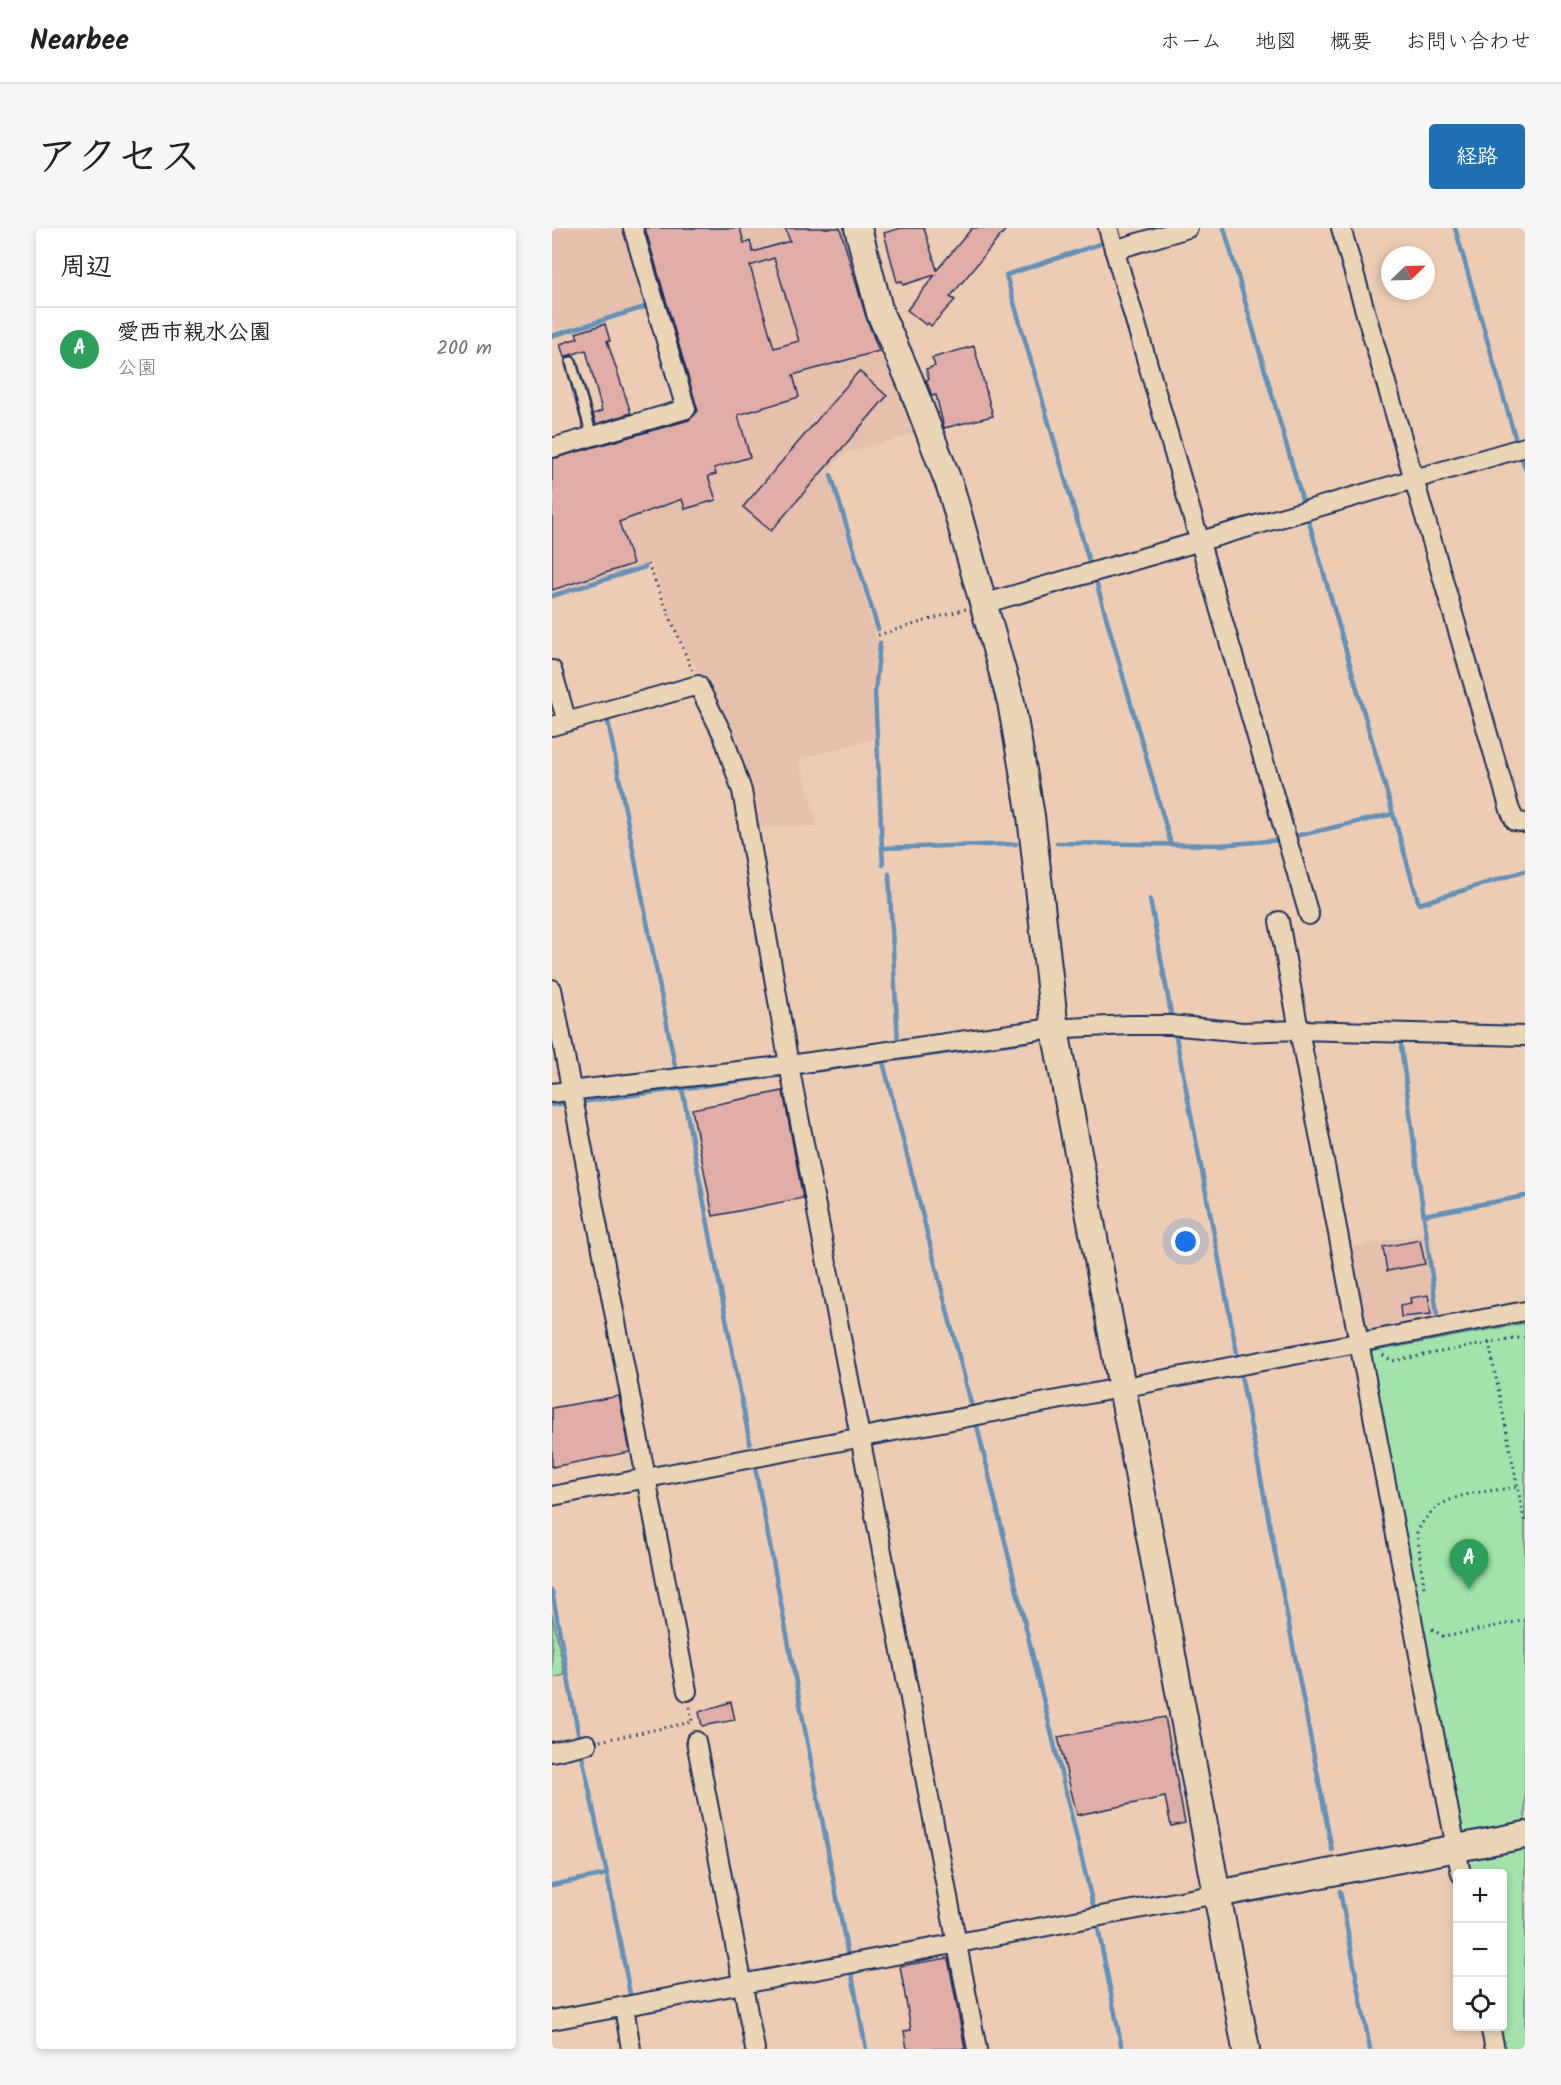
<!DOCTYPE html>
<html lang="ja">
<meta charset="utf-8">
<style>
:root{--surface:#fff;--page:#f6f6f6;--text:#202124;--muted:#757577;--line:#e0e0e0;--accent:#1f6fb2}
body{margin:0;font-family:Kalam,"Klee One",sans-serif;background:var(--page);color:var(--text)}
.controls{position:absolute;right:18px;bottom:18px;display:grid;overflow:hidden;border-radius:6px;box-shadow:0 3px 9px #0003}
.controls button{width:54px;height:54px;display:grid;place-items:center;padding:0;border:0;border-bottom:2px solid var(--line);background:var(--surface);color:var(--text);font:30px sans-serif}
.compass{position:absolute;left:829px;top:18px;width:54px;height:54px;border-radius:50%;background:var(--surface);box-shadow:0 3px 9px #0003;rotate:67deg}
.you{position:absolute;left:634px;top:1014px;width:21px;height:21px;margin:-15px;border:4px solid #fff;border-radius:50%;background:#1a73e8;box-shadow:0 0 0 9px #1a73e833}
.badge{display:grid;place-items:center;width:39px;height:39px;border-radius:50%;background:var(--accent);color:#fff;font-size:20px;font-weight:700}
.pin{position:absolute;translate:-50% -50px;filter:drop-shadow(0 2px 3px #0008)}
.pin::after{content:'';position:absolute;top:32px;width:21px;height:18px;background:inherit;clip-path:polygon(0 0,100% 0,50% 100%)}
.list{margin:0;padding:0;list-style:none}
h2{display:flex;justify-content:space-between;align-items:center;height:78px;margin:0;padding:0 24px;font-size:26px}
h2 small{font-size:20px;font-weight:400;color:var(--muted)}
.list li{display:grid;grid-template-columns:39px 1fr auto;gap:18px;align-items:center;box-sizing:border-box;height:84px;padding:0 24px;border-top:2px solid var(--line)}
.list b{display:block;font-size:22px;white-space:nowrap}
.list p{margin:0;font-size:20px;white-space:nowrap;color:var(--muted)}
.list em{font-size:20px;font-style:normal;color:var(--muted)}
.icon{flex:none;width:33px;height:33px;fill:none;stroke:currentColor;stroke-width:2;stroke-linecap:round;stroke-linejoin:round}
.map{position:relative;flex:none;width:973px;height:1821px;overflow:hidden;border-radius:6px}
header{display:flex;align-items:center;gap:36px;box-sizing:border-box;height:84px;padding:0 30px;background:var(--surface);border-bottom:2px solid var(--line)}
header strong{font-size:28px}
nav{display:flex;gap:33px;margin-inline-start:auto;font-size:21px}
.intro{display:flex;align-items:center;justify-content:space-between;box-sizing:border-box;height:144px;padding:0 36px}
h1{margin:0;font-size:42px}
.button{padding:15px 27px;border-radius:6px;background:var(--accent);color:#fff;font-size:21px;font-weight:700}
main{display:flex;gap:36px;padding:0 36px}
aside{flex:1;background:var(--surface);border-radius:6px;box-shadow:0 3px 9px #0003}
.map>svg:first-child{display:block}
.built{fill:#e6c0ad}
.green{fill:#a2e2ab;stroke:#5e8884;stroke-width:1.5}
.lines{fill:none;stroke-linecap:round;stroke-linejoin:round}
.stream{stroke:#6491b9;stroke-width:4.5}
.building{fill:#e1ada7;stroke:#1b2f5e;stroke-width:1.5;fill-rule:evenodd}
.lane-casing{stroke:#1b2f5e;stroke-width:14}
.street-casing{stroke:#1b2f5e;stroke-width:22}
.secondary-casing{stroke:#1b2f5e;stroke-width:30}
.path{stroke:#1b2f5e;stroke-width:3;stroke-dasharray:1.5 4.5;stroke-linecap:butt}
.lane{stroke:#ecd5b5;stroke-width:9}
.street{stroke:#ecd5b5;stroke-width:18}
.secondary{stroke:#ecd5b5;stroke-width:26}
</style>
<header>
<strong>Nearbee</strong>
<nav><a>ホーム</a><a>地図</a><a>概要</a><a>お問い合わせ</a></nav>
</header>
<div class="intro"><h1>アクセス</h1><a class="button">経路</a></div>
<main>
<aside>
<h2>周辺<small></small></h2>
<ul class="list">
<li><span class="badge" style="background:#2e9e5b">A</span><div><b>愛西市親水公園</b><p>公園</p></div><em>200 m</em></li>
</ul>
</aside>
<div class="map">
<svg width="973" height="1821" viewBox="0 0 973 1821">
<rect width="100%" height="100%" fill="#eeccb3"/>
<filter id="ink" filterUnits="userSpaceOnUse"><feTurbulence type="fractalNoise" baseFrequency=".0167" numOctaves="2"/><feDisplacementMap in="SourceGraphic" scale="12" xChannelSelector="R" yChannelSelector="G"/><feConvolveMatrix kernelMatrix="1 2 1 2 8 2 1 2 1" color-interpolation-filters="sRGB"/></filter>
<g filter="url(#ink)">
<!-- built -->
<path class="built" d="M 6,0 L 75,0 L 97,76 L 4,103 L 0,89 L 0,2 Z
M 85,0 L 293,0 L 319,87 L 350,159 L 344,164 L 362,206 L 294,225 L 276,245 L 325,413 L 320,463 L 322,511 L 247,531 L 266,598 L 199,599 L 155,461 L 125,404 L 99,335 L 0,366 L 0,223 L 137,182 Z
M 872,1006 L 883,1088 L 810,1102 L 794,1020 Z"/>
<!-- green -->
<path class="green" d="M 973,1095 L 973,1821 L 949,1821 L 944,1799 L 951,1798 L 951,1646 L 913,1645 L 817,1124 Z
M 0,1386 L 13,1447 L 0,1450 Z"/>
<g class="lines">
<!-- stream -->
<path class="stream" d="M 672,0 L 752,278
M 903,0 L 965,216
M 0,108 L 96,78
M 968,224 L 973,240
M 279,247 L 326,401
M 755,287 L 841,586
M 539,340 L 454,47 L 554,14
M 543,350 L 619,616
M 0,368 L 93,339
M 328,415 L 323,464 L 330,620
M 55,488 L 124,843
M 739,609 L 841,586 L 867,676 L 973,643
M 505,615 L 669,617 L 728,612
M 331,637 L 330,620 L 464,616
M 337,646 L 346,815
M 598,671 L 620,791
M 623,804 L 685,1125
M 848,811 L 885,1086
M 331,834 L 419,1175
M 247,845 L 476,813
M 130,860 L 198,1216
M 29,874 L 232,847
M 0,877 L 14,875
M 872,987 L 973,968
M 689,1147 L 780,1622
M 425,1198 L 542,1681
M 203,1239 L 296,1728
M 0,1363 L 28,1515
M 29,1523 L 55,1646
M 0,1657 L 55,1646 L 79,1771
M 788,1663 L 818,1821
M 545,1695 L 570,1821
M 299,1742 L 314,1821"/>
</g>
<!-- building -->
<path class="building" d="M 93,0 L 188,0 L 192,15 L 198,13 L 201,24 L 238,13 L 233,0 L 288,0 L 314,89 L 327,123 L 241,147 L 247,169 L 186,187 L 198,229 L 162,240 L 164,246 L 156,248 L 164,272 L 133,281 L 130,271 L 67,294 L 81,336 L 0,362 L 0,231 L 137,192 L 146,183 ZM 222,30 L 247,113 L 222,120 L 198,38 Z
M 349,0 L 372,0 L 385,42 L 420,0 L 455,0 L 398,69 L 403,72 L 379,98 L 376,95 L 374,97 L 355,82 L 383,47 L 351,57 L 350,53 L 345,54 L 332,5 Z
M 53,96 L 58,113 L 55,113 L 79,185 L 44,196 L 41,186 L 50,183 L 34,122 L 12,129 L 8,116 L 26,110 L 24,105 Z
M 422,118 L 441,188 L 392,200 L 384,167 L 380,168 L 374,152 L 377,151 L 374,141 L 383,138 L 380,130 Z
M 307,143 L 335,168 L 219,303 L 191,279 Z
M 231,863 L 251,970 L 161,988 L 140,881 Z
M 868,1012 L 873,1036 L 835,1043 L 831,1019 Z
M 876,1067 L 879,1086 L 849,1089 L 848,1077 L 859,1075 L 858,1070 Z
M 67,1168 L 78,1224 L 0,1239 L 0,1180 Z
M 179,1474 L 183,1492 L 150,1498 L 147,1484 Z
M 613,1489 L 633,1595 L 619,1598 L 613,1569 L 525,1587 L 506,1509 Z
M 396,1730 L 413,1821 L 355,1821 L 352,1803 L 359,1802 L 348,1738 Z"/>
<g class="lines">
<!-- lane casing -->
<g class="lane-casing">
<path id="lane" d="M 19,134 L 40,208"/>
</g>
<!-- street casing -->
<g class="street-casing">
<path id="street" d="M 556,0 L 757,687
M 789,0 L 958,582 L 963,593 L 973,595
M 562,22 L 636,0
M 0,220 L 134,181 L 81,0
M 431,376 L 973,219
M 0,442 L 15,494
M 0,498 L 146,457 L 171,507 L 190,563 L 237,837 L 425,1821
M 0,761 L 135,1463
M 0,865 L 237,837 L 494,801 L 578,797 L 618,797 L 691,804 L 747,802 L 727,693
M 0,1268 L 973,1083
M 144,1513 L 203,1821
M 0,1524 L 35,1516
M 909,1646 L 747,802 L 973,808
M 72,1779 L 79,1821
M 0,1792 L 665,1666
M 938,1798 L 943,1821"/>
</g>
<!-- secondary casing -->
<g class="secondary-casing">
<path id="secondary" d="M 306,0 L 328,85 L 358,153 L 399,261 L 459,474 L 479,588 L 503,802 L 694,1821
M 665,1666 L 973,1607"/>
</g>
<!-- path -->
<path class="path" d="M 96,336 L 140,442
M 326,407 L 414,381
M 973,1109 L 937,1115 L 973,1296
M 831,1127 L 840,1133 L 937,1115
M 872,1359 L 865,1304 C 887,1262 924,1266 966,1259
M 880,1401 L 892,1409 L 973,1392
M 138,1479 L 140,1493
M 48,1513 L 140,1494"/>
<!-- lane -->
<use href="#lane" class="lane"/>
<!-- street -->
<use href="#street" class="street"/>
<!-- secondary -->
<use href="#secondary" class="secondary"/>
</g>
</g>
</svg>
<div class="controls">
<button>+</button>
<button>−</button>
<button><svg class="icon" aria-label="locate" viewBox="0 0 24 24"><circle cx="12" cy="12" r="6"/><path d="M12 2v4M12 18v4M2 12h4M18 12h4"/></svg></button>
</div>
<svg class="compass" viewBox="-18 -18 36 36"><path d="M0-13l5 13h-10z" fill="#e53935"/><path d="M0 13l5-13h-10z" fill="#757577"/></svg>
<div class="you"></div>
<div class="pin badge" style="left:917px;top:1361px;background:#2e9e5b">A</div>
</div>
</main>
